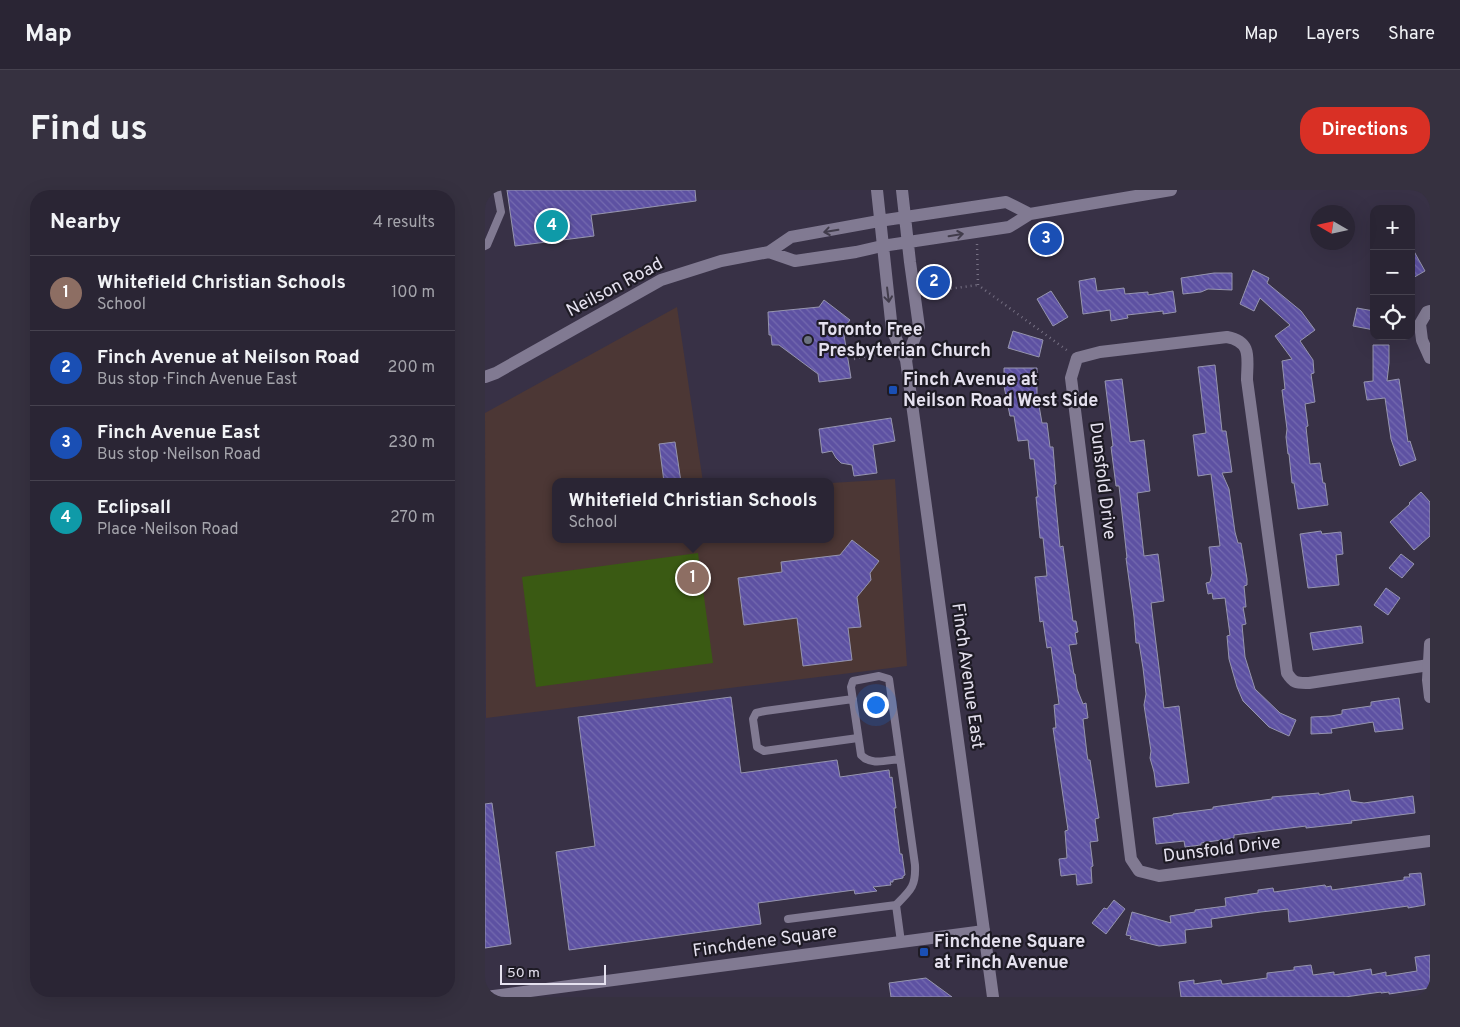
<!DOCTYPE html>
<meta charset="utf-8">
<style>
:root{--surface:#2a2534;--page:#363140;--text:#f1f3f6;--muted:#a5a5ac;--line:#46424f;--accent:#d93025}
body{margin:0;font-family:Overpass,sans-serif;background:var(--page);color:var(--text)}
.controls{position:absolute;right:15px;top:15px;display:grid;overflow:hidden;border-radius:10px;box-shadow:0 5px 20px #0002}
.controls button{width:45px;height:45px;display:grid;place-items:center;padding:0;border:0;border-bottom:1px solid var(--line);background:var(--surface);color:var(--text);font:25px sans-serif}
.compass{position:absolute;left:825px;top:15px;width:45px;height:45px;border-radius:50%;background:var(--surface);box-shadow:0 5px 20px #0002;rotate:279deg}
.scale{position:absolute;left:15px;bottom:12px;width:106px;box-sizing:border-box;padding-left:5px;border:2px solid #e5e1ef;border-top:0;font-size:14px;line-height:18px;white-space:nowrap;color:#e5e1ef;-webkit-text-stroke:4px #1e1b25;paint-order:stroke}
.you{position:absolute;left:390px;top:514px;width:18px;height:18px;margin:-12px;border:4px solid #fff;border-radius:50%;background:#1a73e8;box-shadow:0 0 0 8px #1a73e833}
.badge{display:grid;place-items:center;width:32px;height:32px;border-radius:50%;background:var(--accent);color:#fff;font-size:16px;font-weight:700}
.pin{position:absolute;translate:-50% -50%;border:2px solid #fff;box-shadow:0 1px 5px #0006}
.popup{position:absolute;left:67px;top:288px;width:282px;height:65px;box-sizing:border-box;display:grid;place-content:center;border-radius:10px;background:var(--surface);filter:drop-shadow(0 1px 4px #0005);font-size:16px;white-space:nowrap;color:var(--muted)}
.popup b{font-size:19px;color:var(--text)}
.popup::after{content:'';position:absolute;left:50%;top:100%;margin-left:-10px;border:10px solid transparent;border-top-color:var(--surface)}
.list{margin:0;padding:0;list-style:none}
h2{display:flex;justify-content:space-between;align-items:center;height:65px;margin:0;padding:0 20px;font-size:21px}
h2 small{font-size:16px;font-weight:400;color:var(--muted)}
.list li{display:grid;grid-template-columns:32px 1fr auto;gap:15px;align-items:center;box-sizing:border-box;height:75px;padding:0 20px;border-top:1px solid var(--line)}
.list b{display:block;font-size:19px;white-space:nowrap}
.list p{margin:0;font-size:16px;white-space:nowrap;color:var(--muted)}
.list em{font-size:16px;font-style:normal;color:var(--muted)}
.icon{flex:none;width:28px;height:28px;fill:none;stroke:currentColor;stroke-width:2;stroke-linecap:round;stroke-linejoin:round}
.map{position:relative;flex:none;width:945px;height:807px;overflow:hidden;border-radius:20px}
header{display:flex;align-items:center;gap:30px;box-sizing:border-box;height:70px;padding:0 25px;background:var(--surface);border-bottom:1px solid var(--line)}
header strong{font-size:24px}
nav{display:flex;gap:28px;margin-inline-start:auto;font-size:18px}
.intro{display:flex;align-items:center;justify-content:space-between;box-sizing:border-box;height:120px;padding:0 30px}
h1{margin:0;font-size:35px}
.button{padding:12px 22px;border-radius:20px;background:var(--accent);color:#fff;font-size:18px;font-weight:700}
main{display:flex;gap:30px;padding:0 30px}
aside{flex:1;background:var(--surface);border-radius:20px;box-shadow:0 5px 20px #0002}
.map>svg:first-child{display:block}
.education{fill:#4c3735}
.pitch{fill:#3a5a13}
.building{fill:url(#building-back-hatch);stroke:#9695ae}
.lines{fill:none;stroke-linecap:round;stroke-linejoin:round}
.path{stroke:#767083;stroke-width:2.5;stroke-dasharray:1 4;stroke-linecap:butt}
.service{stroke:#817a92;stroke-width:8}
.minor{stroke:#817a92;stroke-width:12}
.tertiary{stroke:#817a92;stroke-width:12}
.secondary{stroke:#817a92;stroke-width:12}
.oneway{stroke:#413c4b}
.worship-dot{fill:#6b7280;stroke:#1e1b25;stroke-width:2}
.transit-dot{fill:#1a4fb4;stroke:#1e1b25;stroke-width:2}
.labels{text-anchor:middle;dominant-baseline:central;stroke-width:4.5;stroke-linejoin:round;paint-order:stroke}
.street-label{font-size:18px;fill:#e5e1ef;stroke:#1e1b25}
.poi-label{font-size:18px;font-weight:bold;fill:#e5e1ef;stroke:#1e1b25;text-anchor:start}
</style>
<header>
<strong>Map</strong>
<nav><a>Map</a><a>Layers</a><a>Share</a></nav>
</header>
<div class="intro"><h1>Find us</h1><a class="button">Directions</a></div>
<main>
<aside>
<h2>Nearby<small>4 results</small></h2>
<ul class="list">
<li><span class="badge" style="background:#8d6e63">1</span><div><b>Whitefield Christian Schools</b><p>School</p></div><em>100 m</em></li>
<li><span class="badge" style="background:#1a4fb4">2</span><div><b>Finch Avenue at Neilson Road</b><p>Bus stop · Finch Avenue East</p></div><em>200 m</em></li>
<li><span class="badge" style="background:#1a4fb4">3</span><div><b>Finch Avenue East</b><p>Bus stop · Neilson Road</p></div><em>230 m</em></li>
<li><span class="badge" style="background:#0f9aa8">4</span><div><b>Eclipsall</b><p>Place · Neilson Road</p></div><em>270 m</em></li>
</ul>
</aside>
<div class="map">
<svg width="945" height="807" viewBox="0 0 945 807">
<defs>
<pattern id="building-back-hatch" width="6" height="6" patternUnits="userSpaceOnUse" patternTransform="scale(1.25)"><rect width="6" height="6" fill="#5d51a2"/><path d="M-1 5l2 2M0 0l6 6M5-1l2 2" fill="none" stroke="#746aaf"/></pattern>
</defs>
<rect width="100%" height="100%" fill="#383146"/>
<!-- education -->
<path class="education" d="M 192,117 L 218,292 L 70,292 L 70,349 L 346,349 L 346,293 L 410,289 L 422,476 L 1,528 L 0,223 Z"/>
<!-- pitch -->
<path class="pitch" d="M 213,363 L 228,473 L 51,497 L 37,387 Z"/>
<!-- building -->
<path class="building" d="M 22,0 L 210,0 L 211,11 L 106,25 L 109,46 L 30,56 Z
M 926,56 L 940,81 L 926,89 Z
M 768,80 L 784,88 L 782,93 L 816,121 L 830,140 L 815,151 L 828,170 L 829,183 L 826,184 L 830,212 L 820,214 L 823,236 L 821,237 L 825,274 L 835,273 L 838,293 L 840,293 L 843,315 L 813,319 L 809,293 L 807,293 L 804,264 L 803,264 L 801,247 L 802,239 L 797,200 L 800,199 L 797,171 L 807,169 L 790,146 L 805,135 L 775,108 L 769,121 L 755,114 Z
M 729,83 L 747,83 L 747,100 L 723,99 L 716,102 L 698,104 L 696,88 Z
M 610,88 L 612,101 L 639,98 L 640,104 L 663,102 L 663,105 L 688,101 L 691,122 L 678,124 L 678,121 L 642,125 L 643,128 L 626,131 L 625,120 L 598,124 L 594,91 Z
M 566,101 L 583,127 L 568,136 L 552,109 Z
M 339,110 L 365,130 L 358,139 L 366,188 L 334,192 L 333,184 L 294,155 L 287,155 L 286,145 L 284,145 L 283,122 L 334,117 Z
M 872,118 L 889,121 L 889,140 L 868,136 Z
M 528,141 L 558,150 L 554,167 L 523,158 Z
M 888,155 L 904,155 L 904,173 L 902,191 L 914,189 L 923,252 L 925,251 L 931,270 L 915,276 L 906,249 L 900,208 L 882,210 L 879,192 L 888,191 Z
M 730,175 L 737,241 L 741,241 L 747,282 L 737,283 L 744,299 L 750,342 L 753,353 L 756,353 L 762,389 L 762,395 L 759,396 L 761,417 L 758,417 L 761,434 L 757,435 L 760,467 L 770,499 L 795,523 L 811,530 L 804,546 L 784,537 L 758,511 L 752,497 L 744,469 L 742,446 L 745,445 L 740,408 L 728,409 L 727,403 L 723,404 L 721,393 L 725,392 L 727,383 L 724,357 L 735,356 L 726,284 L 713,286 L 708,245 L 721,243 L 713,177 Z
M 519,178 L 552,178 L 552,204 L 557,233 L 562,233 L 565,257 L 568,257 L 571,294 L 569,295 L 575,357 L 578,356 L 588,431 L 591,431 L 593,442 L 590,443 L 592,454 L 584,455 L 589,484 L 590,484 L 592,499 L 598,514 L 601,513 L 603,528 L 598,529 L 602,564 L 603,570 L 605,570 L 614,628 L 610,629 L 613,651 L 605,652 L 608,676 L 606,677 L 607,693 L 592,695 L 591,684 L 576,686 L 574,669 L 582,668 L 580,641 L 583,640 L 568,538 L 571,538 L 569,515 L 574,514 L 566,457 L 562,458 L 558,431 L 555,432 L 550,387 L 562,386 L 558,348 L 555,348 L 551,307 L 553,307 L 549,269 L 545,269 L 543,250 L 533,251 L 529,226 L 525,226 L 519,196 Z
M 637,189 L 645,252 L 659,250 L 661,268 L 665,301 L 652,303 L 659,366 L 673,364 L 679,411 L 666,413 L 679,518 L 694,516 L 704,593 L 671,597 L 669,582 L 665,568 L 666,561 L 659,515 L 661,504 L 658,478 L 654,453 L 651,453 L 649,427 L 641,368 L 642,368 L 634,296 L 631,296 L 626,257 L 628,256 L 620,191 Z
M 406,228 L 410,251 L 388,255 L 392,283 L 369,286 L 367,275 L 356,273 L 351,268 L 347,261 L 337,263 L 334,239 Z
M 190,252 L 196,292 L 179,292 L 174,254 Z
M 936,302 L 945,312 L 945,346 L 929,360 L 905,332 L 925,314 L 924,313 Z
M 836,341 L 837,344 L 856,342 L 858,364 L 851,365 L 854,395 L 823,398 L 815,344 Z
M 367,350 L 394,371 L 385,383 L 386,390 L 372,407 L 376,437 L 363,438 L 367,470 L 318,476 L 312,428 L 259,435 L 253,388 L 297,382 L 296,372 L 355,365 Z
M 916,364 L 929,374 L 917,388 L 904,378 Z
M 901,398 L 915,408 L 903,425 L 889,415 Z
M 876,436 L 878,453 L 828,460 L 825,443 Z
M 246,507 L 256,583 L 352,570 L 355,587 L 404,580 L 405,588 L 407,587 L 411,618 L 409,618 L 415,664 L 417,664 L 420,685 L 418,686 L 418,688 L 408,690 L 408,692 L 405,692 L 406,695 L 388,697 L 392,701 L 370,704 L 369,700 L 273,713 L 276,734 L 84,760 L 71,662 L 110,656 L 93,527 Z
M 914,508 L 918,539 L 890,542 L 888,532 L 846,539 L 847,543 L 826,544 L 826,527 L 846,526 L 857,524 L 857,520 L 886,516 L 886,512 Z
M 864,600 L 866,611 L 879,613 L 928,606 L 930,623 L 866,631 L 867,633 L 821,638 L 821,636 L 749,645 L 749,648 L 716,653 L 716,655 L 700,657 L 699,651 L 671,654 L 668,628 L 688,625 L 688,624 L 728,619 L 728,617 L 787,609 L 787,607 L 834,603 L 834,605 Z
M 7,613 L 26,754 L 0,758 L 0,614 Z
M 936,683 L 940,715 L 923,718 L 923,716 L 804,732 L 803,719 L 776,722 L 726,729 L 727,737 L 700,740 L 701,753 L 674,756 L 645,749 L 646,746 L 641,745 L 647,722 L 686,733 L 685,726 L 710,722 L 710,720 L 741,716 L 740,708 L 773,703 L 773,700 L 788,698 L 789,702 L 840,695 L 841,697 L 846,696 L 847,700 L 919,690 L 919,687 L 925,687 L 924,684 Z
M 629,710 L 640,719 L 621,744 L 607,733 L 619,718 L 622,719 Z
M 945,765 L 945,798 L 904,804 L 904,802 L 896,803 L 896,802 L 860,807 L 696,807 L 694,792 L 709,790 L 709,794 L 736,790 L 737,794 L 739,794 L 782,788 L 782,783 L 809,780 L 809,777 L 826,775 L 828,785 L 849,782 L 849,785 L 886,779 L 887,785 L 901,782 L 901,786 L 932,781 L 930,767 Z
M 441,788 L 467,807 L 406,807 L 404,793 Z"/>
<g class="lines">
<!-- path -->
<path class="path" d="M 492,54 L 493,95 L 583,161
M 441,102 L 493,95
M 369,169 L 395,163"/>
<!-- service -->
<path class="service" d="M 0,56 L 2,55 L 16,22 L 12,0
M 368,509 L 280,521 L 271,523 L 268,529 L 272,557 L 279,561 L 373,548
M 411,715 C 426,700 431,696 430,675 L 404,489 L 394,486 L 368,491 L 366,497 L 376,565 C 386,576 402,570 415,569
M 303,729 L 411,715 L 416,752"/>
<!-- minor -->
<path class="minor" d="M 945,121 L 942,122 L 935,134 L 937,150 L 945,168
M 944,475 L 824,493 C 812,493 809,494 802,483 L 762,190 C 762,169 768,152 742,147 L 615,162 L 592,168 L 586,188 L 646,669 L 654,681 L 674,686 L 945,651"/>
<!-- tertiary -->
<path class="tertiary" d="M 284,62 L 310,71 L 371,62 L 397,56
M 0,187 L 11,183 L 176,90 L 236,71 L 284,62 L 306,47 L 394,31
M 945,454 L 943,490 L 945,507
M 0,807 L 499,741"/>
<!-- secondary -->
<path class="secondary" d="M 392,0 L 407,140 L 421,170 L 508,807
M 417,0 L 425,72 L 434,137 L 421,170
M 394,31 L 521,12 L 545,24
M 397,56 L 524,37 L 545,24 L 686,0"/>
</g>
<!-- one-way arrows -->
<defs><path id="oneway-shaft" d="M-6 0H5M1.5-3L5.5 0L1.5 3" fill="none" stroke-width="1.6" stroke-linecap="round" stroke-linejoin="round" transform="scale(1.25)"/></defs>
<g class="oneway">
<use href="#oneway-shaft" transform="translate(346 41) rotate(171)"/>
<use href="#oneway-shaft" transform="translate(471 45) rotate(-9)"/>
<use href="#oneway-shaft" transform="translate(403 105) rotate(83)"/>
</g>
<!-- markers -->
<circle class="worship-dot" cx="323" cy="150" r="5"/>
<g class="transit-dot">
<rect x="403" y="195" width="10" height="10" rx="2.5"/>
<rect x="434" y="757" width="10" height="10" rx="2.5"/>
</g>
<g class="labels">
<!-- street labels -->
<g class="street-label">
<text transform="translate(130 98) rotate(-28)">Neilson Road</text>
<text transform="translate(617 291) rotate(83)">Dunsfold Drive</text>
<text transform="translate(482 486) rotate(82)">Finch Avenue East</text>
<text transform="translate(737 660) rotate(-7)">Dunsfold Drive</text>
<text transform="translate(280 752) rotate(-8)">Finchdene Square</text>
</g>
<!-- poi labels -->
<g class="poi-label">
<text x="333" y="140">Toronto Free<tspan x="333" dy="21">Presbyterian Church</tspan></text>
<text x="418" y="190">Finch Avenue at<tspan x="418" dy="21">Neilson Road West Side</tspan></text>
<text x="449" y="752">Finchdene Square<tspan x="449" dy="21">at Finch Avenue</tspan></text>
</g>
</g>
</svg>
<div class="controls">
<button>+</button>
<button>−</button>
<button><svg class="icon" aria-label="locate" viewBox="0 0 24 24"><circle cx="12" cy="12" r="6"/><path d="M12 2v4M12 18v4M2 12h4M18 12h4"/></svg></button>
</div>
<svg class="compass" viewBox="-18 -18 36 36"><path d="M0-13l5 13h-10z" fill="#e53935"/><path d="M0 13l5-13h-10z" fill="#a5a5ac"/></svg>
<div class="scale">50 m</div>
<div class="you"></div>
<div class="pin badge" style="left:208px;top:388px;background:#8d6e63">1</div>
<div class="popup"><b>Whitefield Christian Schools</b>School</div>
<div class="pin badge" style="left:449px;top:92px;background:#1a4fb4">2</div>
<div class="pin badge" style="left:561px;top:49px;background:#1a4fb4">3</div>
<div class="pin badge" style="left:67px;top:36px;background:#0f9aa8">4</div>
</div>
</main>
